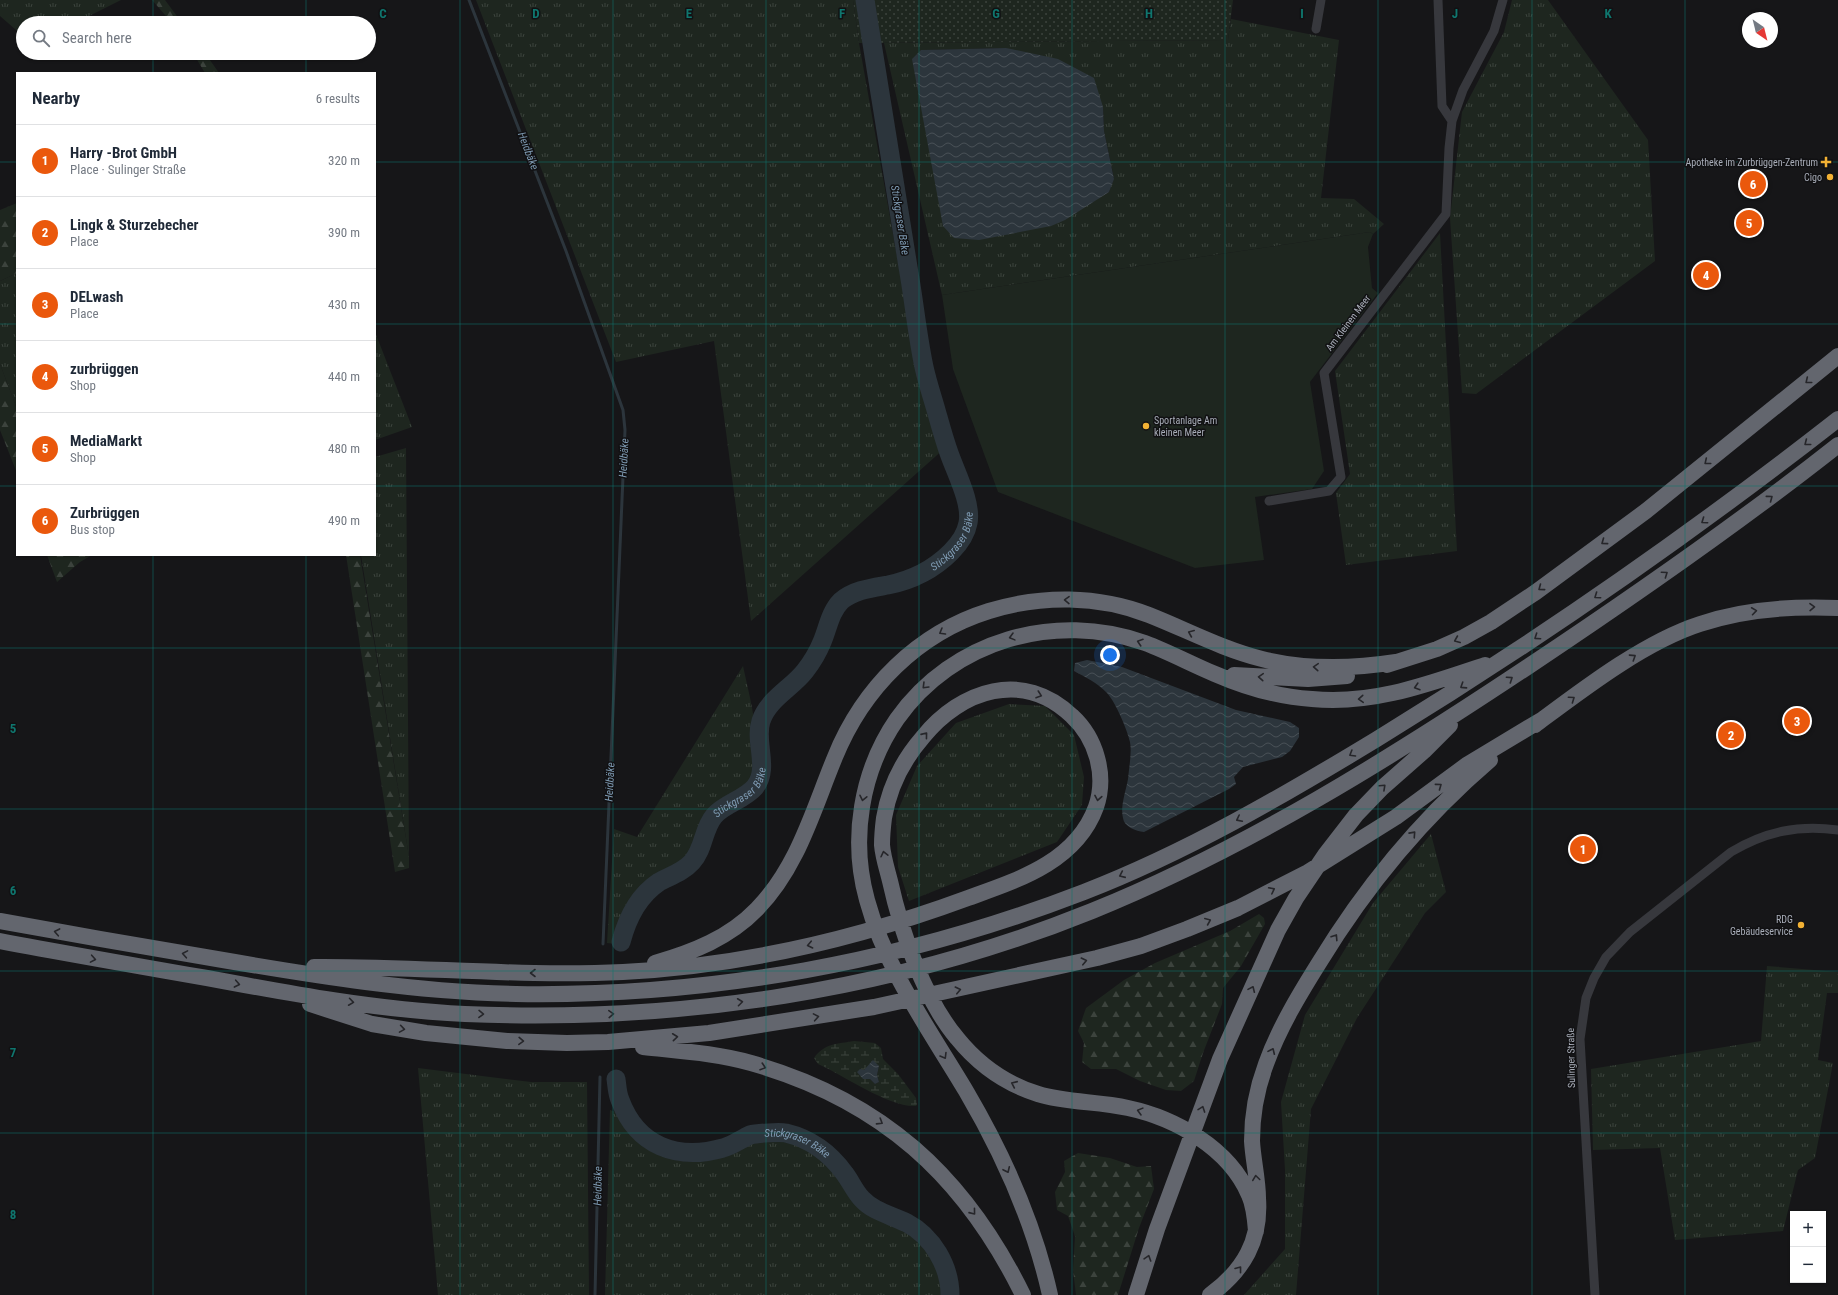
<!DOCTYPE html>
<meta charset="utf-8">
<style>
:root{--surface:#fff;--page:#f6f6f7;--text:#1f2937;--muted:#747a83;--line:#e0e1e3;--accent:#ea580c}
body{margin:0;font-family:"Roboto Condensed",sans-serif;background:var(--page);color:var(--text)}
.controls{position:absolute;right:12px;bottom:12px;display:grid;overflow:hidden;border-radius:0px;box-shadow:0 1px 3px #0004}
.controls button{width:36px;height:36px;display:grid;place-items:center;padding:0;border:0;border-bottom:1px solid var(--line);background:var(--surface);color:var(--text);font:20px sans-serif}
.compass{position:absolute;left:1742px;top:12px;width:36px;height:36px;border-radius:50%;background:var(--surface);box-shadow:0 1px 3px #0004;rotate:145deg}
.you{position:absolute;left:1110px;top:655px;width:14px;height:14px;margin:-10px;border:3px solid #fff;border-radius:50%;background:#1a73e8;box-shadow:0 0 0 6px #1a73e833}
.badge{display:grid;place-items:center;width:26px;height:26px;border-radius:50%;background:var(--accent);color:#fff;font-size:13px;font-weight:700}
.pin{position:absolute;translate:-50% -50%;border:2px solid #fff;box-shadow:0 1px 4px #0006}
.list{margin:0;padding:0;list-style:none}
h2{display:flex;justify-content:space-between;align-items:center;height:52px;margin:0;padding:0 16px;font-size:17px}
h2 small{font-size:13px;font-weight:400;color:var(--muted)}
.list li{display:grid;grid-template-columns:26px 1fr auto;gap:12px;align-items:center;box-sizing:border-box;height:72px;padding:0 16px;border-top:1px solid var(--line)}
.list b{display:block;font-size:15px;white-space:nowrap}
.list p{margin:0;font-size:13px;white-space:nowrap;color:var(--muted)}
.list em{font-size:13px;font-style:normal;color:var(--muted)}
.icon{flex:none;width:22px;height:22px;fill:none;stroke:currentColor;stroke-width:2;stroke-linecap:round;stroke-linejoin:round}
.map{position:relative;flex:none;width:1838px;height:1295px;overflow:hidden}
.search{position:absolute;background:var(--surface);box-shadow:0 1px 3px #0004;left:16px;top:16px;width:360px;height:44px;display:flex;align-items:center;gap:10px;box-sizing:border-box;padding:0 14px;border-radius:22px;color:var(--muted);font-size:15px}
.panel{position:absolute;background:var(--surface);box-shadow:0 1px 3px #0004;left:16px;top:72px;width:360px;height:484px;border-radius:0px}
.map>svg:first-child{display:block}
.grass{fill:url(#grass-tufts);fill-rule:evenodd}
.forest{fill:url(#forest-firs)}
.wetland{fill:url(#wetland-marsh);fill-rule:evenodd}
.park{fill:url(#park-dots)}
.pitch{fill:#1e261f}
.water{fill:url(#water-waves)}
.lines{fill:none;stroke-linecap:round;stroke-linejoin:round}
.stream{stroke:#2c353c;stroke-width:3}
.river{stroke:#2c353c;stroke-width:19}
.minor{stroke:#37383d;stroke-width:9}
.motorway{stroke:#63666e;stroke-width:16}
.oneway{stroke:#26262a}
.grid{fill:none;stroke:#0f766e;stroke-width:1;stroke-opacity:0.55}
.poi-dot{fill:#f2b134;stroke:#111113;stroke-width:1.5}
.labels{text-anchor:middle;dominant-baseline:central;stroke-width:3;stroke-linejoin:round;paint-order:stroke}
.poi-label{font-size:10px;fill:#a8adb8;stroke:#111113;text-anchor:end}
.street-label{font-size:10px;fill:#a8adb8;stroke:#111113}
.water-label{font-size:11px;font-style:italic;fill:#7f9bb3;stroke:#111113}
.grid-label{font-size:13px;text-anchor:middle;font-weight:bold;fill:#0f766e;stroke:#111113;stroke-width:3;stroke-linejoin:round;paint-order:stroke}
</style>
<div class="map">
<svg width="1838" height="1295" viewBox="0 0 1838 1295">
<defs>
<pattern id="grass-tufts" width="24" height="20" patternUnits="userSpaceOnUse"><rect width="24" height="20" fill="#1e261f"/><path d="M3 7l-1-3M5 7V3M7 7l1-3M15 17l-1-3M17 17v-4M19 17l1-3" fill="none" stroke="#3c433d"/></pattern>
<pattern id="forest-firs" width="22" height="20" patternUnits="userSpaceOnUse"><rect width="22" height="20" fill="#1e261f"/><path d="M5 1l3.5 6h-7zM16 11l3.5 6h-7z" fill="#3c433d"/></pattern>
<pattern id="wetland-marsh" width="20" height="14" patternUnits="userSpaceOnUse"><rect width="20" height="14" fill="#1e261f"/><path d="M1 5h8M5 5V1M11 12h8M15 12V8" fill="none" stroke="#3c433d"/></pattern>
<pattern id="park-dots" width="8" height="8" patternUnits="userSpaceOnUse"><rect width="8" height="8" fill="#1e261f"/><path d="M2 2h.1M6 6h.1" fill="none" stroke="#3c433d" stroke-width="1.8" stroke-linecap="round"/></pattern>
<pattern id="water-waves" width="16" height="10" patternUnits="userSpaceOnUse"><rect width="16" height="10" fill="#2c353c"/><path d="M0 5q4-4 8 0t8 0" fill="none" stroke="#485056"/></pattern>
</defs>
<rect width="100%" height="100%" fill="#161618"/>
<!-- grass -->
<path class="grass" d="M 0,0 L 121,0 L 75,23 L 23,23 L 23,36 L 0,16 Z
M 476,0 L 853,0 L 859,43 L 919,380 L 945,448 L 751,621 L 714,341 L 616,362 Z
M 1512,0 L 1548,0 L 1648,140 L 1655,261 L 1476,394 L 1462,393 L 1450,218 L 1462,112 L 1504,32 Z
M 1231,19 L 1339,40 L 1321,198 L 1354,199 L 1384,224 L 1373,234 L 1370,232 L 942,295 L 884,43 L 1228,40 ZM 1006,48 L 1103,107 L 1104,131 L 1114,178 L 1109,192 L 1087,205 L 922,50 Z
M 1440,233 L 1457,551 L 1346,565 L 1336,493 L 1350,474 L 1335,371 Z
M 17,273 L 17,409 L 0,364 L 0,281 Z
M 375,332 L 412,427 L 375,440 Z
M 406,448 L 409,857 L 361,555 L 375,555 L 375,457 Z
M 743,666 C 750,698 759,731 756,765 C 755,769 756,773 754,777 C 749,793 729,798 718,808 C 702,822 700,840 688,857 C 679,869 662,873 650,881 C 634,890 618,925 616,944 L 607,943 L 614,829 L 637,837 Z
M 1009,704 L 1045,706 L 1074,735 L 1084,777 L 1082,805 L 1057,842 L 909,901 L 898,867 L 896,815 L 917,766 L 956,723 Z
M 1431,834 L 1446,892 L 1425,913 L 1357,1018 L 1311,1109 L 1296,1295 L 1244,1295 L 1285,1249 L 1285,1170 L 1281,1102 L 1305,1015 L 1373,903 Z
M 1767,966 L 1838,972 L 1838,993 L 1827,993 L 1818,1060 L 1833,1063 L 1815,1158 L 1798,1170 L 1783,1231 L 1675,1240 L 1660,1148 L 1593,1150 L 1591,1069 L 1761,1041 Z
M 418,1068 L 531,1082 L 587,1082 L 589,1295 L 438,1295 Z
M 610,1110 L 618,1113 L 654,1153 L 680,1161 L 702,1157 L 749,1141 L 767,1140 L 791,1143 L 814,1153 L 833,1167 L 859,1203 L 873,1213 L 898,1223 L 923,1238 L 941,1263 L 946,1284 L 946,1295 L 605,1295 Z"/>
<!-- forest -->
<path class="forest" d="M 152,0 L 165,0 L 182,23 L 172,23 Z
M 193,53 L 205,53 L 219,73 L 205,73 Z
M 17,203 L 17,273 L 0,281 L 0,210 Z
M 0,364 L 17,409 L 17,473 L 0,430 Z
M 47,555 L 92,555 L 80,562 L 57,582 Z
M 346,555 L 360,555 L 409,857 L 409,868 L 395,872 Z
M 1259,914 L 1264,918 L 1265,924 L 1241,966 L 1223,988 L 1222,1004 L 1203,1053 L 1194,1081 L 1181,1091 L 1166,1090 L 1140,1081 L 1116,1069 L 1091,1069 L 1082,1062 L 1084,1043 L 1078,1031 L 1086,1008 L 1124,980 L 1155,963 L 1230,931 Z
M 1078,1153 L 1110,1158 L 1137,1167 L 1151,1166 L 1154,1189 L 1139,1228 L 1118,1295 L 1076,1295 L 1073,1270 L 1075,1236 L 1068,1216 L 1057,1210 L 1055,1192 L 1065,1172 L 1064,1161 Z"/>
<!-- wetland -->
<path class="wetland" d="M 854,1041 L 875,1043 L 881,1048 L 883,1059 L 898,1074 L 916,1098 L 917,1104 L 916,1106 C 890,1108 843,1075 818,1064 L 814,1058 C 825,1043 837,1044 854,1041 ZM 869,1066 L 879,1066 L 877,1075 L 879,1082 L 875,1084 L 870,1079 L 863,1079 L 861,1076 L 864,1070 Z"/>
<!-- park -->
<path class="park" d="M 853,0 L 1233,0 L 1228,40 L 859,43 Z"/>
<!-- pitch -->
<path class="pitch" d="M 1370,232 L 1373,234 L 1368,247 L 1372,288 L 1378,293 L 1310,382 L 1324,471 L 1312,489 L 1255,497 L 1264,560 L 1195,568 L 998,492 L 953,369 L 942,295 Z"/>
<!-- water -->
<path class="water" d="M 1006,48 L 1058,59 L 1094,78 L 1103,107 L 1104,131 L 1114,179 L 1109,192 L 1065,220 L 1051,226 L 979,240 L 954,238 L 943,226 L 912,59 L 921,50 Z
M 1087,660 L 1122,667 L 1236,710 L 1290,722 L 1299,728 L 1299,737 L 1290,751 L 1282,757 L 1243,767 L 1234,777 L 1236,784 L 1229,789 L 1144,832 C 1136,831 1124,827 1123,818 C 1120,806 1126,791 1128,779 C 1129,767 1132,753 1130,742 C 1127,729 1116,703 1107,693 C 1098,683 1085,677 1074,671 L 1075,663 Z
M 873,1060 L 879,1066 L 877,1075 L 879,1082 L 875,1084 L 870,1079 L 863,1079 L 857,1072 L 860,1069 L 864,1070 Z"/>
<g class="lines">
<!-- stream -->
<path class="stream" d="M 469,0 L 566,251 L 623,410 L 625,430 L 603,944
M 595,1295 L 600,1077"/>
<!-- river -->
<g class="river">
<path id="s1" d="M 621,942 C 627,919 638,896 659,882 C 670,876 683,872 692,862 C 704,849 703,829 714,816 C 725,803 744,800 755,787 C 770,768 754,742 761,721 C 768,699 792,688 805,671 C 812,662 818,652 822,642 C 828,628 830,612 841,601 C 854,590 871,588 888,585 C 913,580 933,570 951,552 C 959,544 966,534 968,523 C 972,503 956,473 949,453 C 944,439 940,424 936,410 C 932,396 927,381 924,367 C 917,334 914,300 908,267 C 894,178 879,89 865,0"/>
<path id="s2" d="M 616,1079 C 617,1085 617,1093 620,1100 C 637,1146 677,1161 723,1148 C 732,1146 741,1139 750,1135 C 757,1133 780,1132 786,1133 C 811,1139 830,1153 845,1174 C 851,1182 855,1192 862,1199 C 874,1212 891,1215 907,1223 C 932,1236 950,1266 950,1295"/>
</g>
<!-- minor -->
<path class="minor" d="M 1438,0 L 1442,106 L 1452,121
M 1316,29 L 1321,0
M 1269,501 L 1329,491 L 1341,477 L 1324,373 L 1446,214 L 1449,148 L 1452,121 L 1463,90 L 1494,31 L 1503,0
M 1595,1295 L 1580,1039 L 1586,998 L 1594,978 L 1606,957 L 1630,932 L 1731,852 C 1766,831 1798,825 1838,830"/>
<!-- motorway -->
<path class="motorway" d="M 1387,665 L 1437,649 L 1464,637 L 1491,622 L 1536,592 L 1646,511 L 1838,356
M 1234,675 L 1308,679 L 1347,676
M 1535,725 C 1582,690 1644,642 1700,624 C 1744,609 1791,606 1838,608
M 0,921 C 72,934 145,947 217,959 C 316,976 415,992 516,994 C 710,997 903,962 1084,892 C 1187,852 1283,796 1377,739 C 1537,641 1691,534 1838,419
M 0,941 C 69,954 138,966 207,978 C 292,994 378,1010 465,1014 C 678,1023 894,991 1092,911 C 1247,848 1391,758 1529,666 C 1634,596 1738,524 1838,445
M 655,963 C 693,952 729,938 757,909 C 798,867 813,810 835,757 C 863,688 918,633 989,611 C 1041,595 1098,595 1149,615 C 1187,630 1222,649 1262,659 C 1307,670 1351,669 1396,662
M 314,967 C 417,966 519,977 623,972 C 741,966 857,939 968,898 C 1018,880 1076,862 1096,807 C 1107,775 1096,738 1072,716 C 1023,669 961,690 923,737 C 903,760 889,788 884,818 C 883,826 882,837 882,845 C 883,857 887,869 890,881 C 901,931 924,999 957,1038 C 978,1064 1006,1084 1038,1094 C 1067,1103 1098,1101 1128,1108 C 1175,1118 1229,1148 1249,1195 C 1254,1206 1255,1218 1256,1231
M 310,1004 L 372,1024 L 426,1033 L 507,1041 L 567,1043 L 608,1042 L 709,1033 L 874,1007 L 1097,958 L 1141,946 L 1187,929 L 1238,908 L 1308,872 L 1396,817 L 1468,764 L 1543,719
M 643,1047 C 679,1051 716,1053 751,1063 C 881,1100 964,1175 1023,1295
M 1050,1295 C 1034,1223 1003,1154 966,1091 C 929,1029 886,970 867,900 C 850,839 861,771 897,719 C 953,640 1055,611 1145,643 C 1169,652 1191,664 1215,674 C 1245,687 1279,697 1312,699 C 1373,705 1428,684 1485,665
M 1136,1295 L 1157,1229 L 1220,1059 L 1278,930 L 1296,898 L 1325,855 L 1356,815 L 1382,788 L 1424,751 L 1450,725
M 1210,1295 C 1244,1270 1261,1240 1258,1198 C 1258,1179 1253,1160 1252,1141 C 1252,1115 1257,1088 1266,1064 C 1279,1028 1299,995 1319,963 C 1366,886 1421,819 1490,760"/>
</g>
<!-- one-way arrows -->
<defs><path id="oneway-chevron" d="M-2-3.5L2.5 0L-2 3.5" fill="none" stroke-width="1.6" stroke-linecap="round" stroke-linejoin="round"/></defs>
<g class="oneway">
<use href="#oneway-chevron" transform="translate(1808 381) rotate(141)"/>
<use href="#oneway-chevron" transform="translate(1807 443) rotate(142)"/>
<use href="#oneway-chevron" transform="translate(1707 462) rotate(141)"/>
<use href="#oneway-chevron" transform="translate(1770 498) rotate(-37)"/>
<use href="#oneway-chevron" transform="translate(1704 521) rotate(145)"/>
<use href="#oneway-chevron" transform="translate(1604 542) rotate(144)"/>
<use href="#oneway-chevron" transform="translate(1665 574) rotate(-35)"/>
<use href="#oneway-chevron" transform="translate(1541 588) rotate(143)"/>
<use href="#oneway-chevron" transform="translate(1597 596) rotate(145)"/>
<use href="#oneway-chevron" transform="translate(1067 600) rotate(-179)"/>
<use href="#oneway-chevron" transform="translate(1812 607) rotate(-1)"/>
<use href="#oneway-chevron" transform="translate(1754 611) rotate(-8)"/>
<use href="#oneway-chevron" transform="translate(942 632) rotate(150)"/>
<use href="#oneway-chevron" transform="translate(1191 633) rotate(-157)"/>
<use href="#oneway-chevron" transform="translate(1012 637) rotate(165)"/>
<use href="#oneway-chevron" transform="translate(1537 637) rotate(146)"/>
<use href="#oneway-chevron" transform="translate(1457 640) rotate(157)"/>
<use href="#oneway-chevron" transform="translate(1140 642) rotate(-162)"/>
<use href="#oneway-chevron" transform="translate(1633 657) rotate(-33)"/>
<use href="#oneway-chevron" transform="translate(1316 667) rotate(-176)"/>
<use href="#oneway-chevron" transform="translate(1261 677) rotate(-176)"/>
<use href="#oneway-chevron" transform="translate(1510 679) rotate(-34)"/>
<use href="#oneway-chevron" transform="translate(925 686) rotate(135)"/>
<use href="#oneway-chevron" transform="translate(1463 686) rotate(147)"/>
<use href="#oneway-chevron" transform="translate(1417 687) rotate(163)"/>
<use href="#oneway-chevron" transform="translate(1039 695) rotate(19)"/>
<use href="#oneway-chevron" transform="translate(1361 699) rotate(176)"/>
<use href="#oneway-chevron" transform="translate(1572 699) rotate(-35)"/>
<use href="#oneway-chevron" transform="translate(925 735) rotate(-51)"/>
<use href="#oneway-chevron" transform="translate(1352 754) rotate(149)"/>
<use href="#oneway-chevron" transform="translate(1439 786) rotate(-36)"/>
<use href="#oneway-chevron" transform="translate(1383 787) rotate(-43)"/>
<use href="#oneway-chevron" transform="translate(863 798) rotate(102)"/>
<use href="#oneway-chevron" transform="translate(1098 798) rotate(100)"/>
<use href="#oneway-chevron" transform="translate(1239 819) rotate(153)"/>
<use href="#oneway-chevron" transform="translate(1413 834) rotate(-48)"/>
<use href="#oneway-chevron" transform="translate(884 854) rotate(-103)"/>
<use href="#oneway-chevron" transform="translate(1122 875) rotate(156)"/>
<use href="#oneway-chevron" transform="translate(1272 890) rotate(-27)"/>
<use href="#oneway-chevron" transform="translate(1208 921) rotate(-23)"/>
<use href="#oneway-chevron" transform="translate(57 932) rotate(-169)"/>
<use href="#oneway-chevron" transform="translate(1335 937) rotate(-57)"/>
<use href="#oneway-chevron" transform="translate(810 945) rotate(168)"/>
<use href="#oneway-chevron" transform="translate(185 954) rotate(-170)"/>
<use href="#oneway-chevron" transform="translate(93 959) rotate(10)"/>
<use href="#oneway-chevron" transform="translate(1084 961) rotate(-13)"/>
<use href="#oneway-chevron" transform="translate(533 973) rotate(180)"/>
<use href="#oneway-chevron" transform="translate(237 984) rotate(11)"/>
<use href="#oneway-chevron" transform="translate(1252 989) rotate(-66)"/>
<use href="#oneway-chevron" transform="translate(958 990) rotate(-13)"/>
<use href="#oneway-chevron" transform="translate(351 1002) rotate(8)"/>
<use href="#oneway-chevron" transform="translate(740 1002) rotate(-7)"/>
<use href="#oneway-chevron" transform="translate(481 1014) rotate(1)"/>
<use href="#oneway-chevron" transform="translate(611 1014) rotate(-3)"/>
<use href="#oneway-chevron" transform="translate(816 1017) rotate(-10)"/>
<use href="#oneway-chevron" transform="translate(402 1029) rotate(9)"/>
<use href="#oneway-chevron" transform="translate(675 1037) rotate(-6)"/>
<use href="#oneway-chevron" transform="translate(521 1041) rotate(2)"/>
<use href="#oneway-chevron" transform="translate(1272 1051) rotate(-66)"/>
<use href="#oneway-chevron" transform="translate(944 1056) rotate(59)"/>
<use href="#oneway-chevron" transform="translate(763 1067) rotate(18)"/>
<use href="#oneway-chevron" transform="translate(1014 1084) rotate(-156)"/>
<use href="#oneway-chevron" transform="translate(1202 1109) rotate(-70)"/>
<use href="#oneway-chevron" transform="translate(1140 1111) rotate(-165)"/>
<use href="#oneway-chevron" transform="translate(880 1122) rotate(32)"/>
<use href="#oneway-chevron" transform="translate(1007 1170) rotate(65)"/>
<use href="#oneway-chevron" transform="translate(1256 1178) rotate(-98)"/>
<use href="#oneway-chevron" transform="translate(973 1212) rotate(51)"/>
<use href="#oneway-chevron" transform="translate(1148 1258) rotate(-72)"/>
<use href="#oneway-chevron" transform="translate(1239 1269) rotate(-52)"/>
</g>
<!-- grid -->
<path class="grid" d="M 153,0 L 153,23M 306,0 L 306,23M 460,0 L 460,1295M 613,0 L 613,1295M 766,0 L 766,1295M 919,0 L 919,1295M 1072,0 L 1072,1295M 1225,0 L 1225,1295M 1378,0 L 1378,1295M 1532,0 L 1532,1295M 1685,0 L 1685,1295M 153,53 L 153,73M 306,53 L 306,73M 0,162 L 17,162M 375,162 L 1838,162M 0,324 L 17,324M 375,324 L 1838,324M 0,486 L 17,486M 375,486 L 1838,486M 153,555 L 153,1295M 306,555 L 306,1295M 0,648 L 1838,648M 0,809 L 1838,809M 0,971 L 1838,971M 0,1133 L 1838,1133"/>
<!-- markers -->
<g class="poi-dot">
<path d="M1824 156h4v4h4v4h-4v4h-4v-4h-4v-4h4z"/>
<circle cx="1830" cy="177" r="4"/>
<circle cx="1146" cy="426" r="4"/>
<circle cx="1801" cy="925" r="4"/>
</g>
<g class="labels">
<!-- poi labels -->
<g class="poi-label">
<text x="1818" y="162">Apotheke im Zurbrüggen-Zentrum</text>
<text x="1822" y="177">Cigo</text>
<text x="1154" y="420" text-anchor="start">Sportanlage Am<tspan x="1154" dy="12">kleinen Meer</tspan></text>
<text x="1793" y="919">RDG<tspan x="1793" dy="12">Gebäudeservice</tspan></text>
</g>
<!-- street labels -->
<g class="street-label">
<text transform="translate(1348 323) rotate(-53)">Am Kleinen Meer</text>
<text transform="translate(1571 1058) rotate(-91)">Sulinger Straße</text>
</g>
<!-- water labels -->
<g class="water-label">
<text transform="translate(528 151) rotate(69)">Heidbäke</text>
<text transform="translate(900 220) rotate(81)">Stickgraser Bäke</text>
<text transform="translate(624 458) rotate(-87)">Heidbäke</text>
<text stroke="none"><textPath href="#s1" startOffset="560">Stickgraser Bäke</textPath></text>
<text transform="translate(610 782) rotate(-87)">Heidbäke</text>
<text stroke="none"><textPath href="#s1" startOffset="199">Stickgraser Bäke</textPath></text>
<text stroke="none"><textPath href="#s2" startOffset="228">Stickgraser Bäke</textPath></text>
<text transform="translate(598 1186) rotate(-89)">Heidbäke</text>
</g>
</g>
<g class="grid-label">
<text x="383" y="18">C</text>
<text x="536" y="18">D</text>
<text x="689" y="18">E</text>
<text x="842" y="18">F</text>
<text x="996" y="18">G</text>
<text x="1149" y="18">H</text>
<text x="1302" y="18">I</text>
<text x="1455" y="18">J</text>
<text x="1608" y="18">K</text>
<text x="13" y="733">5</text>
<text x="13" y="895">6</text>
<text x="13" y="1057">7</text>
<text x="13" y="1219">8</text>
</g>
</svg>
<div class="controls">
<button>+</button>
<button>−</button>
</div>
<svg class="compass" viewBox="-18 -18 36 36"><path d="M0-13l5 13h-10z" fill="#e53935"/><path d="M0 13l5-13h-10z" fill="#747a83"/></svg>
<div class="you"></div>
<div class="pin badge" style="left:1583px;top:849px">1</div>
<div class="pin badge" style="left:1731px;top:735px">2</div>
<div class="pin badge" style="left:1797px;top:721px">3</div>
<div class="pin badge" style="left:1706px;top:275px">4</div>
<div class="pin badge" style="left:1749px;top:223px">5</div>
<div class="pin badge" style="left:1753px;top:184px">6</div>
<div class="search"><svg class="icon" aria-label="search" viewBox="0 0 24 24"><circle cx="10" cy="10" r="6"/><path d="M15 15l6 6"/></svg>Search here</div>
<section class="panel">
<h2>Nearby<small>6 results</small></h2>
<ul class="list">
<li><span class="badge">1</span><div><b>Harry -Brot GmbH</b><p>Place · Sulinger Straße</p></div><em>320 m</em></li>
<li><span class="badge">2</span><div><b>Lingk &amp; Sturzebecher</b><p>Place</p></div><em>390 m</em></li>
<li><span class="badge">3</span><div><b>DELwash</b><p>Place</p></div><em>430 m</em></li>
<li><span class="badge">4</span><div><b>zurbrüggen</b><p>Shop</p></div><em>440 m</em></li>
<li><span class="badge">5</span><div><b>MediaMarkt</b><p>Shop</p></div><em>480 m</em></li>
<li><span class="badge">6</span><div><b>Zurbrüggen</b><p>Bus stop</p></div><em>490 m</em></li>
</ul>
</section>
</div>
